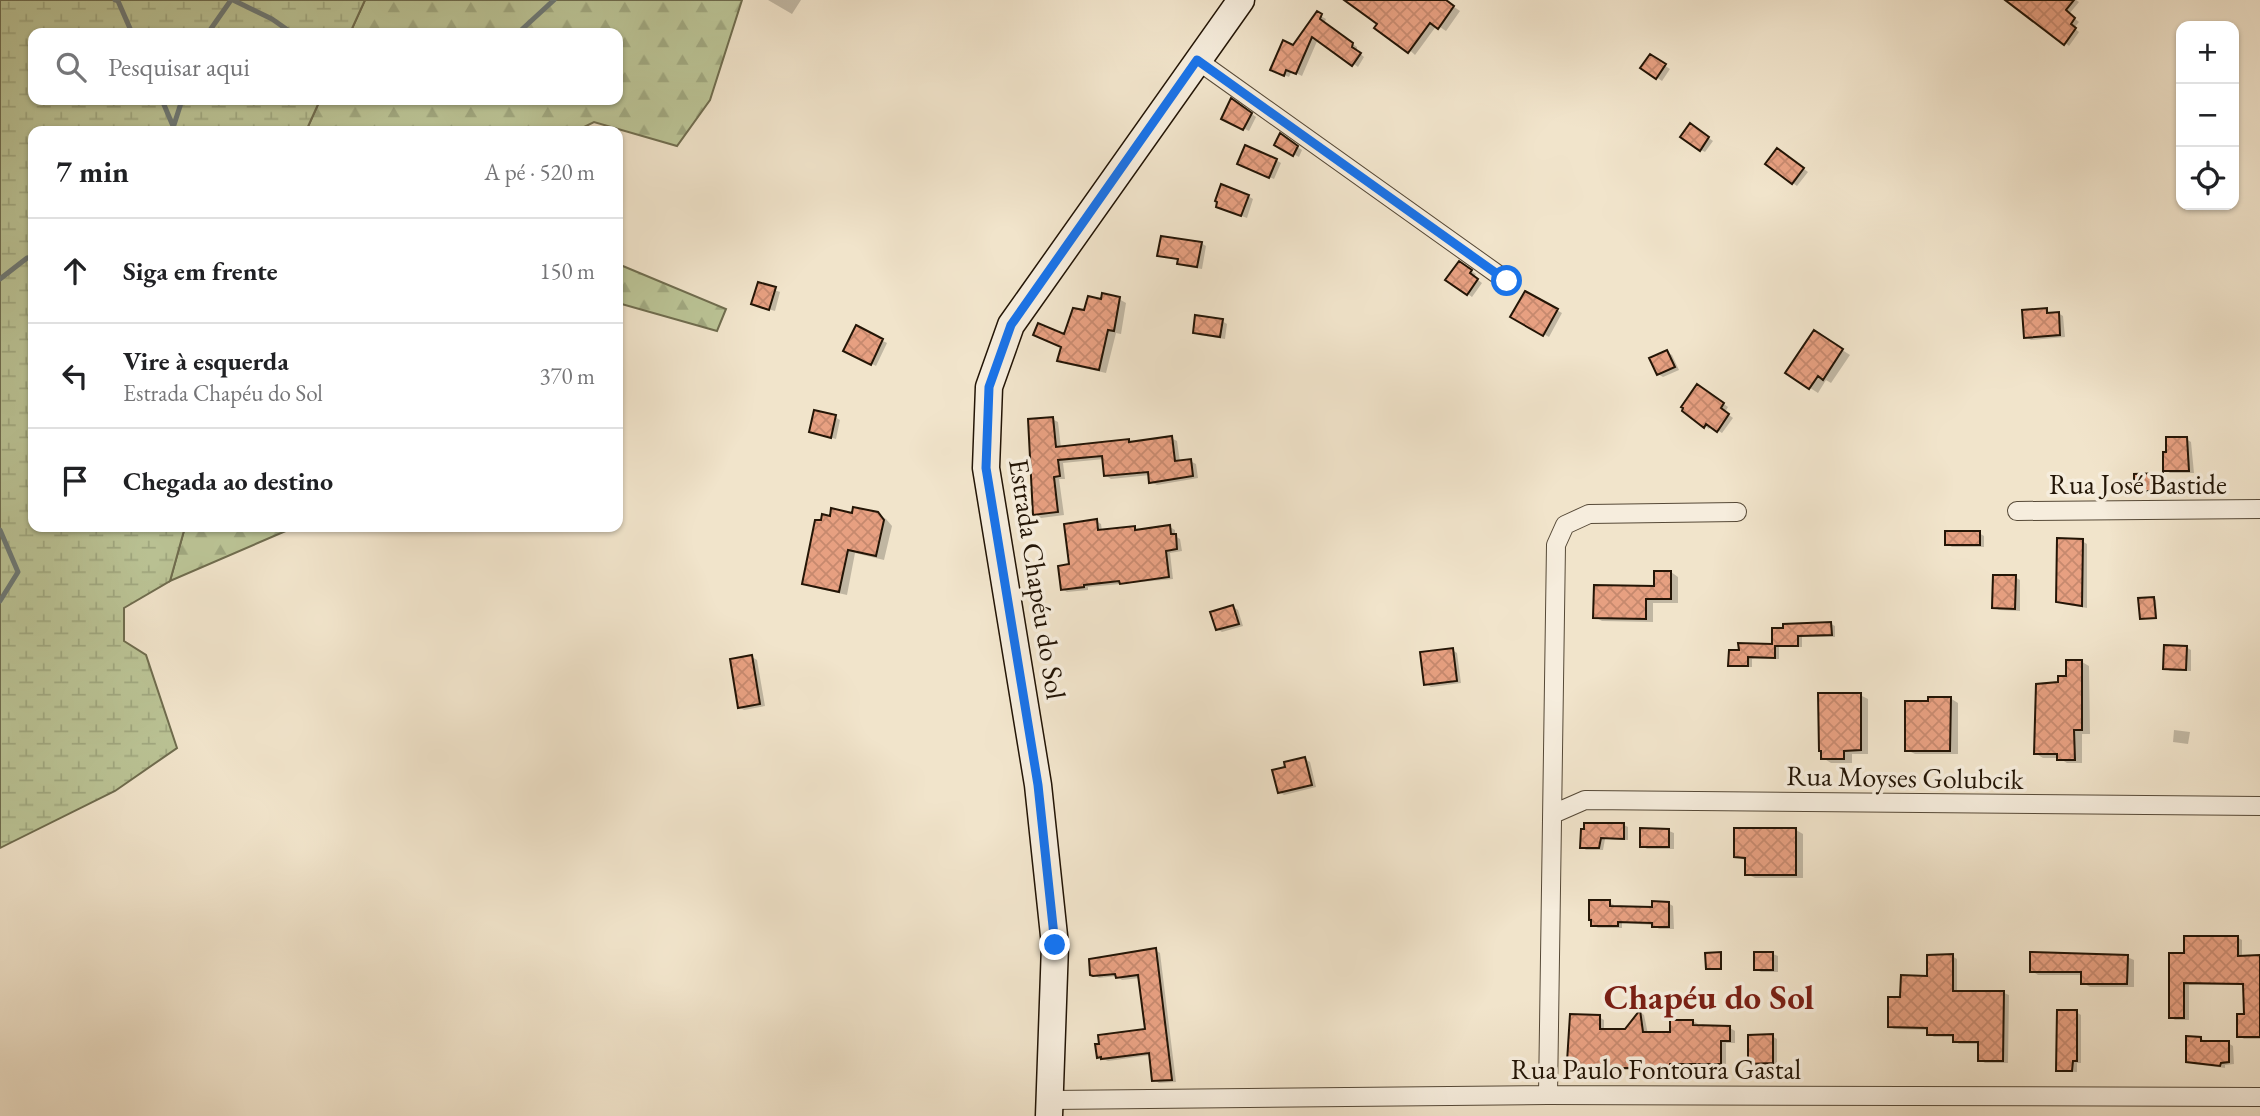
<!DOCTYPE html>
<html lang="pt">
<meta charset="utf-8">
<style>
:root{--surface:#fff;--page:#f6f6f6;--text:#202124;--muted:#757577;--line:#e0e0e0}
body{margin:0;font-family:"EB Garamond",serif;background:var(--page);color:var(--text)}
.controls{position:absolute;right:21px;top:21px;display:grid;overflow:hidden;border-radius:14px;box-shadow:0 2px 5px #0004}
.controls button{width:63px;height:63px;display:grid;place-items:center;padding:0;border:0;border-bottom:2px solid var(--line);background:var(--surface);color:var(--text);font:35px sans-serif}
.stop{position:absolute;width:21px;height:21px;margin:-16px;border:5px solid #1a73e8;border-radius:50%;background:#fff}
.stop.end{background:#1a73e8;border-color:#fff;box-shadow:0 2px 7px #0008}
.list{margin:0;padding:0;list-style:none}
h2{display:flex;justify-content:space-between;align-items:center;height:91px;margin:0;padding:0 28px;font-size:30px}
h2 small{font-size:23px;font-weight:400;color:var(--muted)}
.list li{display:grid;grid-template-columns:46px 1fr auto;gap:21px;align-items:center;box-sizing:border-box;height:105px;padding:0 28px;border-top:2px solid var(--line)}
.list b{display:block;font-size:26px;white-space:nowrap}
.list p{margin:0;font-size:23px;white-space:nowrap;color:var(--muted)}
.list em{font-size:23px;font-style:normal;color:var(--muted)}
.icon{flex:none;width:38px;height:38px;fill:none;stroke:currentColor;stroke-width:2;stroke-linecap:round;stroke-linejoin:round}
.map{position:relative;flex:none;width:2260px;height:1116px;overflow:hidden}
.search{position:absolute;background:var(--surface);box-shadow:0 2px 5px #0004;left:28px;top:28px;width:595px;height:77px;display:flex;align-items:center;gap:18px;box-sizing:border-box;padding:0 24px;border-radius:14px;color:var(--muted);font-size:26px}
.panel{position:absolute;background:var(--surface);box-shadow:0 2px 5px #0004;left:28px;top:126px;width:595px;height:406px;border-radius:14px}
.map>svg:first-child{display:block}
.forest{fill:url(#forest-firs);stroke:#6f6c4e;stroke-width:2}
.wetland{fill:url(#wetland-marsh);stroke:#6f6c4e;stroke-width:2}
.shadow{fill:#0003}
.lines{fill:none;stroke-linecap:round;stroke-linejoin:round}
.stream{stroke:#6d7976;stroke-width:5}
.building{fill:url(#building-cross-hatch);stroke:#231506;stroke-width:2}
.street-casing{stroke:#564937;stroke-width:20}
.secondary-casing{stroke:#231506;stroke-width:29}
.street{stroke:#f6eddd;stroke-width:18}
.secondary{stroke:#f6eddd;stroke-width:26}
.route{stroke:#1a73e8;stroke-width:9}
.labels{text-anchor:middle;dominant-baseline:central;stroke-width:7;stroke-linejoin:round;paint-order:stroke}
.street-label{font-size:28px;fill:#231506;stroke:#f6eddd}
.district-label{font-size:35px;font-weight:bold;fill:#7a1f14;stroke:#f6eddd}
</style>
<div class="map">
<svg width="2260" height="1116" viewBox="0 0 2260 1116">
<defs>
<pattern id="forest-firs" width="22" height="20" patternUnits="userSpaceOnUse" patternTransform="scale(1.75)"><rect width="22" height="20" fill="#bbc496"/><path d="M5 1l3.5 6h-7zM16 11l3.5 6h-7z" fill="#a0a880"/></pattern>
<pattern id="wetland-marsh" width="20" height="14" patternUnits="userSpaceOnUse" patternTransform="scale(1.75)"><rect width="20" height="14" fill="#bbc496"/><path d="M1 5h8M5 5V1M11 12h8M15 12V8" fill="none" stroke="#a0a880"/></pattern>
<pattern id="building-cross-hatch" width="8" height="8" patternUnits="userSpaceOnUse" patternTransform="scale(1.75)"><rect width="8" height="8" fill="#e7a081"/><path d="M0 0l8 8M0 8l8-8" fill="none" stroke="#c6896e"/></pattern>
</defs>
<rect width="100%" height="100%" fill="#f1e4cb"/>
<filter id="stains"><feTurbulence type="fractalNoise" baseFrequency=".00286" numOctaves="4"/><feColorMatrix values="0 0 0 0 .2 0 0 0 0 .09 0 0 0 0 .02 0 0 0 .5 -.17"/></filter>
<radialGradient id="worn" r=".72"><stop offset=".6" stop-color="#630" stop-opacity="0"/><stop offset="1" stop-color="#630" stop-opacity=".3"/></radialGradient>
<!-- forest -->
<path class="forest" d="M 365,0 L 742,0 L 710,100 L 677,146 L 594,122 L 576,131 L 306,131 L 320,100 L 618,100 L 618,33 L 350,33 Z
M 618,264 L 726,309 L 717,331 L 618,303 Z
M 185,527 L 295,527 L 170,581 Z"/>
<!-- wetland -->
<path class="wetland" d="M 0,0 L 365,0 L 350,33 L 33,33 L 33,100 L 320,100 L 306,131 L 33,131 L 33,527 L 185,527 L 170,581 L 124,608 L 124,641 L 146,655 L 177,748 L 115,791 L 0,848 Z"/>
<!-- shadow -->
<path class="shadow" d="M 768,0 L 801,0 L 792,14 Z
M 1359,0 L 1444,0 L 1460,11 L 1446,31 L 1437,25 L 1415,55 L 1380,23 Z
M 2013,0 L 2076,0 L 2079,2 L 2069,14 L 2079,22 L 2074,28 L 2079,32 L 2069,46 Z
M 1317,14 L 1326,19 L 1324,24 L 1357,47 L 1357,51 L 1364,57 L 1358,67 L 1318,39 L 1302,76 L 1292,71 L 1289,77 L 1277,72 Z
M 1650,56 L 1670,69 L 1662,81 L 1643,68 Z
M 1237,103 L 1256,117 L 1249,131 L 1223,118 Z
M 1695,128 L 1713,141 L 1705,152 L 1701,150 Z
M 1286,139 L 1302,150 L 1299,157 L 1276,145 Z
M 1782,153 L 1808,172 L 1797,186 L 1793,183 Z
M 1276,160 L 1281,163 L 1274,179 L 1244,166 Z
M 1248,196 L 1253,199 L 1247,218 L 1218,207 Z
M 1201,243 L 1206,246 L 1202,269 L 1184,266 L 1179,263 L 1180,260 L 1159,255 Z
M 1464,266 L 1476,274 L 1474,277 L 1482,283 L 1472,297 L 1468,294 Z
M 759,284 L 780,292 L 775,311 L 758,306 Z
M 1526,293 L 1562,313 L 1549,337 L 1513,317 Z
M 1119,299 L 1126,303 L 1121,334 L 1116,333 L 1106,373 L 1066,364 L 1059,360 L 1065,336 L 1086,313 L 1102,301 Z
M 2046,309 L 2051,314 L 2058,313 L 2063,316 L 2065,337 L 2031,340 L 2026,337 Z
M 1222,321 L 1227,324 L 1225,339 L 1199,335 L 1194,332 Z
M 857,328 L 887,343 L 876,366 L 846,350 Z
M 1822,337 L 1850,355 L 1831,383 L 1826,380 L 1818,393 L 1787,373 Z
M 1667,352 L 1672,355 L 1679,370 L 1663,377 L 1658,374 Z
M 1703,389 L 1728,407 L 1725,412 L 1733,418 L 1722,433 L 1711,426 L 1709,429 L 1705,426 Z
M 835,417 L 840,420 L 836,439 L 811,432 Z
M 1052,419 L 1058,422 L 1061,448 L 1128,441 L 1132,443 L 1171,438 L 1177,441 L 1180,462 L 1190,461 L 1196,464 L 1198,478 L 1157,485 L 1151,482 L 1150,475 L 1111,479 L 1105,475 L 1104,459 L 1063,463 L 1065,479 L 1059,479 L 1064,515 L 1041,518 L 1035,514 Z
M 2186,439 L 2191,442 L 2194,473 L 2170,473 L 2165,470 Z
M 2162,475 L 2167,478 L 2167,493 L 2141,493 L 2136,490 Z
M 878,514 L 886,519 L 892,526 L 884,560 L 855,553 L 847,595 L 812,587 L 804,583 L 854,515 Z
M 1096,521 L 1101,524 L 1102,531 L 1134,528 L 1140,531 L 1170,527 L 1175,530 L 1175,536 L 1180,539 L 1182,551 L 1170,553 L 1173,579 L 1088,587 L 1088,590 L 1067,592 L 1062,589 Z
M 1979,533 L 1984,536 L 1984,547 L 1952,547 L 1947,544 Z
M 2082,541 L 2087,544 L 2087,608 L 2063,604 L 2058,601 Z
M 1671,572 L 1678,577 L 1678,603 L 1653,603 L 1653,622 L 1602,621 L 1595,617 L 1656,588 Z
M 2015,577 L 2020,580 L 2020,611 L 1999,610 L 1994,607 Z
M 2154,599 L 2156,600 L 2157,618 L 2143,619 L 2141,618 Z
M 1233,607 L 1238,610 L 1243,626 L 1222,632 L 1217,629 Z
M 1831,624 L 1835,626 L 1835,637 L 1802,637 L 1802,647 L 1779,647 L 1779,659 L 1752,659 L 1752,667 L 1734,667 L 1730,665 L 1731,652 L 1774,645 L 1774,630 Z
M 2186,647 L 2191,650 L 2191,671 L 2170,671 L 2165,668 Z
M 1452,650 L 1457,653 L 1461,683 L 1431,687 L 1426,684 Z
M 752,657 L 757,660 L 765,706 L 744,710 L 739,707 Z
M 2082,662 L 2089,666 L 2090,734 L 2082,734 L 2082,763 L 2067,763 L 2059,758 L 2043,758 L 2035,753 L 2060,683 Z
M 1860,695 L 1868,699 L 1868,754 L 1852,754 L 1852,763 L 1831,763 L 1823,758 Z
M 1950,698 L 1958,703 L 1958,754 L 1915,754 L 1907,750 L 1930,703 Z
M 2174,730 L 2190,732 L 2188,744 L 2173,742 Z
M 1305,759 L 1310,762 L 1316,787 L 1284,795 L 1279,792 Z
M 1624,825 L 1628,827 L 1628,840 L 1605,839 L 1603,850 L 1586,850 L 1582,847 Z
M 1796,830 L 1803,834 L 1803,878 L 1755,878 L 1747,874 L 1747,861 L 1736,856 Z
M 1669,831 L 1674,833 L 1674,849 L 1647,849 L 1642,846 Z
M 1609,902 L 1614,905 L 1614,908 L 1654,909 L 1668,903 L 1673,906 L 1674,929 L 1659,929 L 1654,925 L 1622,923 L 1622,928 L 1598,928 L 1593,925 Z
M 2237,937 L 2242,940 L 2242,957 L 2260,957 L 2260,1039 L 2244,1039 L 2239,1036 L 2246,1016 L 2245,985 L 2189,985 L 2189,1020 L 2175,1020 L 2170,1017 L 2186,954 Z
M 1155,950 L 1160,953 L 1176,1082 L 1159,1083 L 1154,1080 L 1151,1055 L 1108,1061 L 1098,1057 L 1147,1031 L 1140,978 L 1122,980 L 1117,976 L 1099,978 L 1092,974 Z
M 1773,954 L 1778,956 L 1778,972 L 1761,972 L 1756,969 Z
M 1952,956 L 1957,959 L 1957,992 L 2004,993 L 2009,995 L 2008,1063 L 1985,1063 L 1980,1060 L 1980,1044 L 1959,1044 L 1954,1041 L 1954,1037 L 1934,1037 L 1929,1034 L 1929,1030 L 1894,1029 L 1889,1026 L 1902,999 Z
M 2127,957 L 2134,960 L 2134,987 L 2090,987 L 2083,983 L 2083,975 L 2038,975 L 2032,971 Z
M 1640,1012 L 1644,1015 L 1648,1034 L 1672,1033 L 1693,1021 L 1698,1024 L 1698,1027 L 1730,1028 L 1735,1031 L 1735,1043 L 1726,1043 L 1726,1066 L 1675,1065 L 1675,1070 L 1624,1070 L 1624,1077 L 1581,1075 L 1576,1072 L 1574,1064 L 1569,1061 L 1599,1017 L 1604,1020 L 1604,1031 L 1626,1031 Z
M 2076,1012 L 2081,1015 L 2081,1063 L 2077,1063 L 2077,1072 L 2063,1072 L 2058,1069 Z
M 1772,1036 L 1777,1039 L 1777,1065 L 1755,1066 L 1750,1063 Z
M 2200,1038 L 2205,1041 L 2228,1043 L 2233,1046 L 2234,1064 L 2225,1065 L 2225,1068 L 2193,1064 L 2188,1061 Z"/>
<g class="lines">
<!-- stream -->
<path class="stream" d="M 115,0 L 118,1 L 132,33
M 233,0 L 272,19 L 292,33
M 208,33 L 231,0
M 518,33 L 554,0
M 162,100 L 173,126
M 172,131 L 182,100
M 0,279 L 27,258 L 33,257
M 0,530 L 18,572 L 0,601"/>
</g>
<!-- building -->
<path class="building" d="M 1344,0 L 1446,0 L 1454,6 L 1438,29 L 1430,23 L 1408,53 L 1374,28 L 1377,24 Z
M 2005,0 L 2074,0 L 2066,10 L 2075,18 L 2071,24 L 2076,28 L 2064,45 Z
M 1317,11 L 1322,14 L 1320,19 L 1353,43 L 1352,47 L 1361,53 L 1352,66 L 1312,37 L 1296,74 L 1286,70 L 1284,76 L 1270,70 L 1283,40 L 1293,45 Z
M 1650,54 L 1666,64 L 1656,79 L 1640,68 Z
M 1231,98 L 1252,113 L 1243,130 L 1221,119 Z
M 1690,123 L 1709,137 L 1700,151 L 1680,137 Z
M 1280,133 L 1298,146 L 1293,156 L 1274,145 Z
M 1245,145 L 1277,159 L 1269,178 L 1237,164 Z
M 1777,148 L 1804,168 L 1792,184 L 1765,164 Z
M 1221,184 L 1249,195 L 1241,216 L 1216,207 L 1217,202 L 1215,201 Z
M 1161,236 L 1202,242 L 1197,267 L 1177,264 L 1178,259 L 1157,256 Z
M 1459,261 L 1472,270 L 1470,273 L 1478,279 L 1467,295 L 1445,280 Z
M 758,282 L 776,287 L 769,310 L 751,304 Z
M 1525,291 L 1558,309 L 1543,336 L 1510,317 Z
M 1102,293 L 1120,297 L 1114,331 L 1108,330 L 1099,370 L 1057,361 L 1061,347 L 1033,335 L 1038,323 L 1064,334 L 1073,308 L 1084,310 L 1088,296 L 1101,299 Z
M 2047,308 L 2047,313 L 2059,312 L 2060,335 L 2024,338 L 2022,310 Z
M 1195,315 L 1223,319 L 1220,337 L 1193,333 Z
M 856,325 L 883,339 L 871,365 L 843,351 Z
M 1814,330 L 1843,349 L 1823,380 L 1818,376 L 1809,389 L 1785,373 Z
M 1667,350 L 1675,367 L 1657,375 L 1649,358 Z
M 1697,384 L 1724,403 L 1721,408 L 1729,414 L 1717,432 L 1706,424 L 1704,428 L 1682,411 L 1683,408 L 1681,407 Z
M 814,410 L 836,415 L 831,438 L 809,432 Z
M 1053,417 L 1056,447 L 1129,439 L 1129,442 L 1172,436 L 1175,461 L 1191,459 L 1193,476 L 1149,483 L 1148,472 L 1104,476 L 1102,456 L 1058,460 L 1060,476 L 1054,477 L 1058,512 L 1033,515 L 1028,419 Z
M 2166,437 L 2187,437 L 2189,471 L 2163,471 L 2163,452 L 2166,452 Z
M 2163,473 L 2163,491 L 2134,491 L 2134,474 Z
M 853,507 L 878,512 L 884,520 L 876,556 L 848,550 L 839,592 L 802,584 L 815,520 L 821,520 L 822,514 L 830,516 L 831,508 L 852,513 Z
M 1097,519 L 1098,530 L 1135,526 L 1135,530 L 1170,525 L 1171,534 L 1176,534 L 1177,549 L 1166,551 L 1169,577 L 1120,584 L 1119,581 L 1084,585 L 1084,587 L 1061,590 L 1058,566 L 1069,564 L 1064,524 Z
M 1945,531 L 1980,531 L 1980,545 L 1945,545 Z
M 2057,538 L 2083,539 L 2082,606 L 2056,602 Z
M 1654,571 L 1671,571 L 1671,599 L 1646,599 L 1646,619 L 1593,618 L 1594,585 L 1654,586 Z
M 1993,575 L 2016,575 L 2015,609 L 1992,608 Z
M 2154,597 L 2156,618 L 2140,619 L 2138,598 Z
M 1233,605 L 1239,624 L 1216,630 L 1210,612 Z
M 1831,622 L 1832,635 L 1798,636 L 1798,646 L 1775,646 L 1775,658 L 1748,657 L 1748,666 L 1728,666 L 1729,650 L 1739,650 L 1738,643 L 1772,644 L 1772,628 L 1783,628 L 1783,624 Z
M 2164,645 L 2187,646 L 2186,670 L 2163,669 Z
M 1453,648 L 1457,681 L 1424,685 L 1420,652 Z
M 752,655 L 760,704 L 738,708 L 730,659 Z
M 2066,660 L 2082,660 L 2082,730 L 2074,730 L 2075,760 L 2057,760 L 2057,754 L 2034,754 L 2036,684 L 2058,682 L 2058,676 L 2066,676 Z
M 1818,693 L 1861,693 L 1861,750 L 1844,751 L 1844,759 L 1821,759 L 1821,751 L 1819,751 Z
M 1928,697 L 1951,697 L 1950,751 L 1905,751 L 1905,701 L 1928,701 Z
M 1305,757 L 1312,785 L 1278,793 L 1272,770 L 1285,767 L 1284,762 Z
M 1584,823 L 1624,823 L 1624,839 L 1601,838 L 1599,848 L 1580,848 L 1581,829 L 1584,829 Z
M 1640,828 L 1669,829 L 1669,847 L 1640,847 Z
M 1734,828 L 1796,828 L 1796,875 L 1745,875 L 1745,858 L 1734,857 Z
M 1589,900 L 1610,900 L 1610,906 L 1652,907 L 1652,901 L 1669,902 L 1669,927 L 1652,927 L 1652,923 L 1618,922 L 1618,926 L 1591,926 L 1591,920 L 1589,920 Z
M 2184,936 L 2238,936 L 2238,956 L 2260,955 L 2260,1037 L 2237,1037 L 2237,1014 L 2244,1014 L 2243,984 L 2184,983 L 2184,1018 L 2169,1018 L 2169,953 L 2184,953 Z
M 1156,948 L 1172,1080 L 1152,1081 L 1149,1053 L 1101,1059 L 1101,1057 L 1097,1058 L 1095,1044 L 1099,1044 L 1098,1035 L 1145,1029 L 1138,975 L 1116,978 L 1115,974 L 1093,976 L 1090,975 L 1089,959 Z
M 1721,952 L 1721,969 L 1706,969 L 1705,953 Z
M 1754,952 L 1773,952 L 1773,970 L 1754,970 Z
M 2030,952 L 2128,955 L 2127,984 L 2081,984 L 2081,972 L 2030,972 Z
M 1953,954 L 1953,991 L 2004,991 L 2003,1061 L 1978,1061 L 1978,1042 L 1953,1042 L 1953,1035 L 1927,1035 L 1927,1028 L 1888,1027 L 1888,997 L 1900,997 L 1901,975 L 1927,976 L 1927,955 Z
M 1640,1010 L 1643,1032 L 1670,1032 L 1670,1020 L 1693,1020 L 1693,1025 L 1730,1026 L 1730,1041 L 1721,1041 L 1721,1064 L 1670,1064 L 1670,1068 L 1619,1068 L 1619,1075 L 1574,1073 L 1574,1062 L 1567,1062 L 1570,1014 L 1600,1015 L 1600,1029 L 1625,1029 Z
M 2057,1010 L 2077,1010 L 2077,1061 L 2073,1061 L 2072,1071 L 2056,1071 Z
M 1773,1034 L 1773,1063 L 1748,1064 L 1748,1035 Z
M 2186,1036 L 2201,1037 L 2201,1041 L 2229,1041 L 2229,1062 L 2221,1063 L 2220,1066 L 2186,1062 Z"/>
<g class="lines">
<!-- street casing -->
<g class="street-casing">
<path id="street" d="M 1197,60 L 1507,281
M 2017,511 L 2260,509
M 1553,814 L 1585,800 L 2260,806
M 1548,1095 L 1556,545 L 1565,525 L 1589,514 L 1737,512
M 1051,1100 L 1548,1095 L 2260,1097"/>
</g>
<!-- secondary casing -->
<g class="secondary-casing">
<path id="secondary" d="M 1049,1116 L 1055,945 L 1038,785 L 986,468 L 989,387 L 1011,325 L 1241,0"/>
</g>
<!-- street -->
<use href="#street" class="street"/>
<!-- secondary -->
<use href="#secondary" class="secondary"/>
</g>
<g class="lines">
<!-- route -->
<path class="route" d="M 1055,945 L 1038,785 L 986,468 L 989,387 L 1011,325 L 1197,60 L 1507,281"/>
</g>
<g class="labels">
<!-- street labels -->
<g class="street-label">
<text x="2138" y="484">Rua José Bastide</text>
<text transform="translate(1038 579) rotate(81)">Estrada Chapéu do Sol</text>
<text transform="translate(1905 777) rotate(1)">Rua Moyses Golubcik</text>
<text x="1656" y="1069">Rua Paulo Fontoura Gastal</text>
</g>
<!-- district labels -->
<g class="district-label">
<text x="1709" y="996">Chapéu do Sol</text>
</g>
</g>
<rect width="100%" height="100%" filter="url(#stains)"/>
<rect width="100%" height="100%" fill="url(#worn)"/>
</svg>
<div class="controls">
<button>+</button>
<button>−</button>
<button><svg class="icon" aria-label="locate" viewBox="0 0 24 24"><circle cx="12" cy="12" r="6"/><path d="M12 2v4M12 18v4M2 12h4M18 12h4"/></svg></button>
</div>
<div class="stop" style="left:1507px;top:281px"></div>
<div class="stop end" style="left:1055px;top:945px"></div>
<div class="search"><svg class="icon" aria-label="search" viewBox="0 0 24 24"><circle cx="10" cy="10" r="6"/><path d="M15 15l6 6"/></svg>Pesquisar aqui</div>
<section class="panel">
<h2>7 min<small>A pé · 520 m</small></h2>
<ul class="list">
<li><svg class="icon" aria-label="ahead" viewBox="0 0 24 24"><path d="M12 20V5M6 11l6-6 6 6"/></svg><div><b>Siga em frente</b></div><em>150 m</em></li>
<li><svg class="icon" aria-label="left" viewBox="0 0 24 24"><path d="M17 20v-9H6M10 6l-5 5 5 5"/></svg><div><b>Vire à esquerda</b><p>Estrada Chapéu do Sol</p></div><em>370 m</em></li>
<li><svg class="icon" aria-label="arrive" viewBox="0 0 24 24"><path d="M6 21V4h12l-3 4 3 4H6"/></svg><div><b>Chegada ao destino</b></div></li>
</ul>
</section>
</div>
